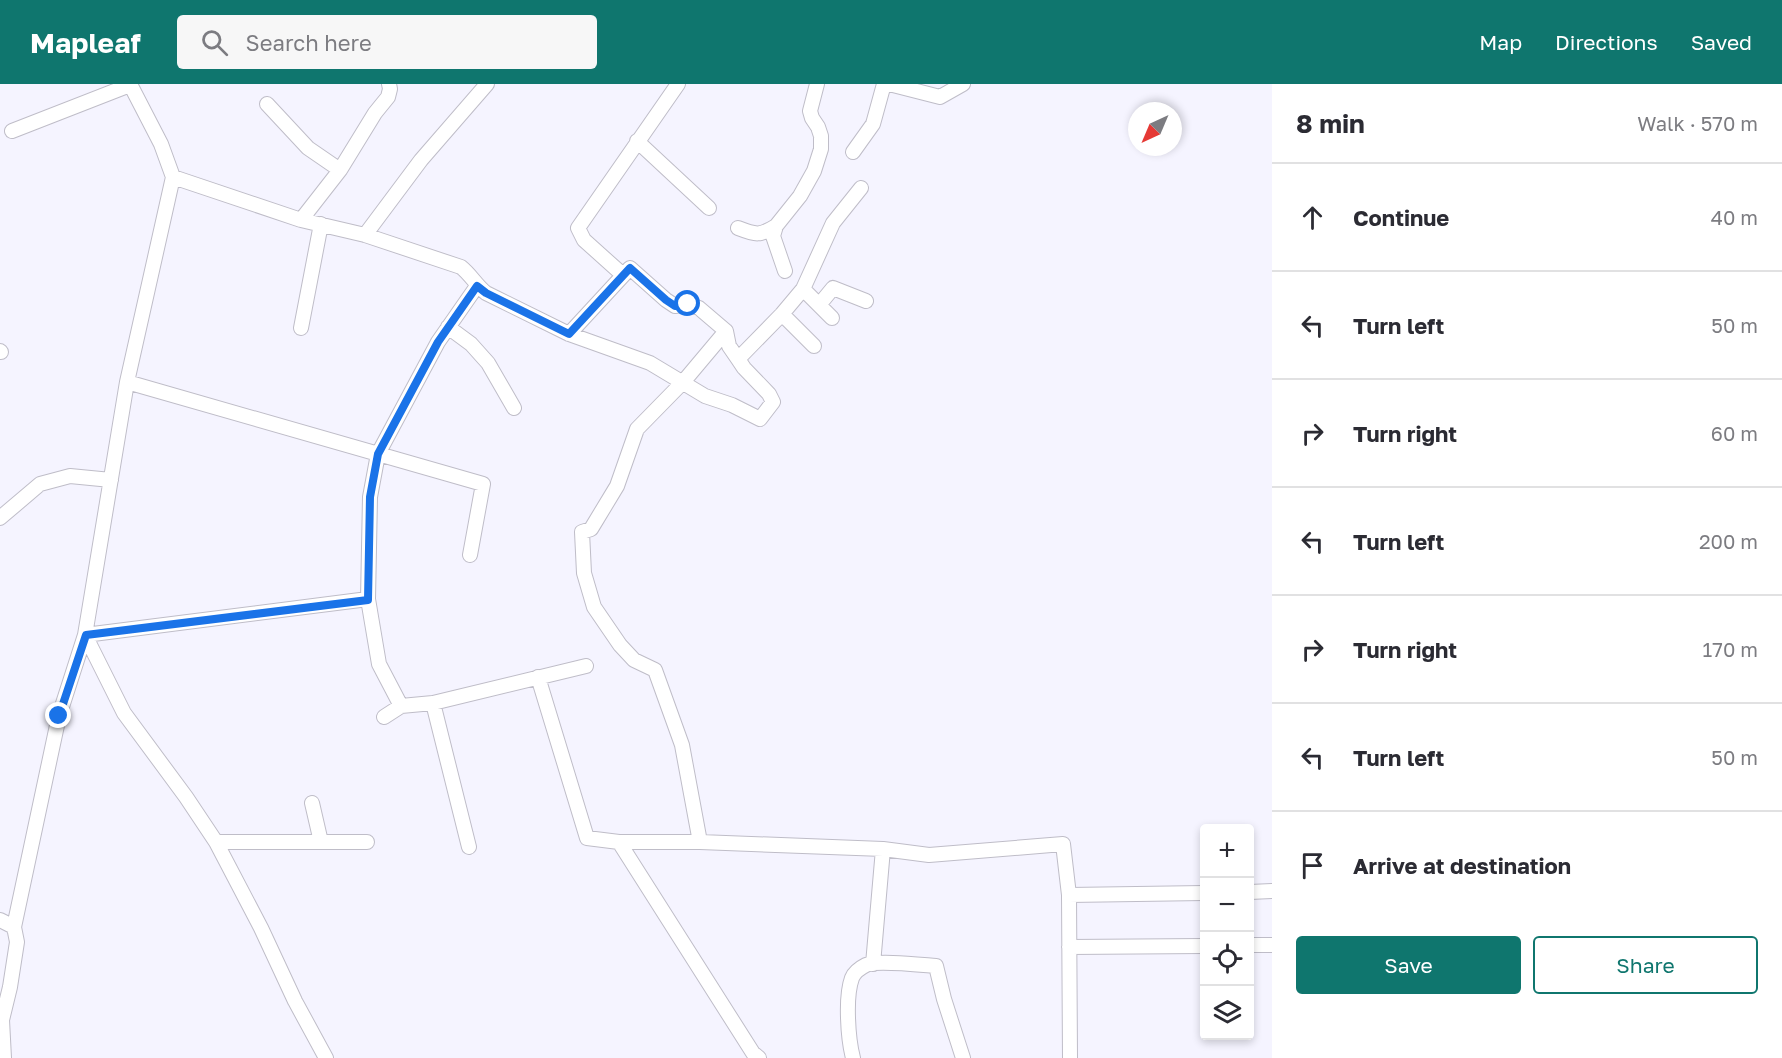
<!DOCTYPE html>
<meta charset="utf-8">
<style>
:root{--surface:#fff;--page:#f7f7f7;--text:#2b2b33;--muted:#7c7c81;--line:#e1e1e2;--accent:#0f766e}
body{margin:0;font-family:"Golos Text",sans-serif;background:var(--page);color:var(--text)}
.controls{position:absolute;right:18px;bottom:18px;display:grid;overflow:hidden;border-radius:6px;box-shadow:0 3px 9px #0003}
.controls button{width:54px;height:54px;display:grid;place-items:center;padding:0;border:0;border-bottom:2px solid var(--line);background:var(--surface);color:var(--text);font:30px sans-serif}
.compass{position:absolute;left:1128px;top:18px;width:54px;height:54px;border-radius:50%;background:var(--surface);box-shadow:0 3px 9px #0003;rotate:224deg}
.stop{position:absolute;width:18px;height:18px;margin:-14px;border:4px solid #1a73e8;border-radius:50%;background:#fff}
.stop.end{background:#1a73e8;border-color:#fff;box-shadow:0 2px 6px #0008}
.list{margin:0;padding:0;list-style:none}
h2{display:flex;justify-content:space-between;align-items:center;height:78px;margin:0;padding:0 24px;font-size:26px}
h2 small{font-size:20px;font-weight:400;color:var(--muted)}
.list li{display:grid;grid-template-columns:39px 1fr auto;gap:18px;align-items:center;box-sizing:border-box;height:108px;padding:0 24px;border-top:2px solid var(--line)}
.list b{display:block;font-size:22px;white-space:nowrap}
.list em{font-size:20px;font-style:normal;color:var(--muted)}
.actions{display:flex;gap:12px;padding:18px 24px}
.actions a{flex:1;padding:14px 0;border:2px solid var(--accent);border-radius:6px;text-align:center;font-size:21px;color:var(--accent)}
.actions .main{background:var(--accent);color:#fff}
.icon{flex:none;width:33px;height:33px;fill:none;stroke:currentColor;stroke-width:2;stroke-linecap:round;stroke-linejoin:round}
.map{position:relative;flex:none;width:1272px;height:974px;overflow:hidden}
header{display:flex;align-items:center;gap:36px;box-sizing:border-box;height:84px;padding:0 30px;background:var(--accent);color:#fff}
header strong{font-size:28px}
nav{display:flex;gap:33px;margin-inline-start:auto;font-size:21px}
.search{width:420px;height:54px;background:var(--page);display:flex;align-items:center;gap:15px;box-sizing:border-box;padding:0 21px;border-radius:6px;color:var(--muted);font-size:22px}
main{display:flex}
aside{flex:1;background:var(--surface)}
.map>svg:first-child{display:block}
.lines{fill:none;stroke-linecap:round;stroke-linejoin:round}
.minor-casing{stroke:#bfbdc8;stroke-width:16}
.minor{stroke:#fff;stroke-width:14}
.route{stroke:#1a73e8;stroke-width:8}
</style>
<header>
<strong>Mapleaf</strong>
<div class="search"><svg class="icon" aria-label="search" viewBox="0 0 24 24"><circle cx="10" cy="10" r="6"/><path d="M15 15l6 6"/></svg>Search here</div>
<nav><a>Map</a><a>Directions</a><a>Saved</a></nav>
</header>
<main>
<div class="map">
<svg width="1272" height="974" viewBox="0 0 1272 974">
<rect width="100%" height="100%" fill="#f5f4ff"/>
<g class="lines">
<!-- minor casing -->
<g class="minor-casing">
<path id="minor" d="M 130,0 L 161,60 L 173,93 L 127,298 L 85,551 L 124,629 L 186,713 L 216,758 L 261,844 L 295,917 L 326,974
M 889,0 L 940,13 L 963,0
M 267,20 L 308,64 L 340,86
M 12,47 L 130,1
M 637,57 L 709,124
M 853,68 L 873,40 L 884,0
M 173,93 L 301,136 L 365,151 L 461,183 C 471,191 476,201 486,209 L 569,250 L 650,279 L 705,312 L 732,321 L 760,335 L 773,318 L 769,310 L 744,284 L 738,275 L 729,262 L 726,247 L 699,224 L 688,220 L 675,222 L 666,216 L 630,184 L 569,250
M 301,136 L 340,86 L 375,29 L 388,13 L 390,5 L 389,0
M 738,144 C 756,151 760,152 776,142
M 365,151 L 421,76 L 487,0
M 785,187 L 773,152 L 776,142 L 800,112 L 814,87 L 821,65 L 821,52 L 818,43 L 812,34 L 810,27 L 817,0
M 623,191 L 584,156 L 578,144 L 678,0
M 803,205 L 833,139 L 861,104
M 819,221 L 833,204 L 866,217
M 782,230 L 803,205 L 832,234
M 448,243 L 471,260 L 488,279 L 514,324
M 301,244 L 321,140
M 0,267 L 1,268
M 738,275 L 782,230 L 814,262
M 127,298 L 483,400 L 470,471
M 0,434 L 40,400 L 70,392 L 111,396
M 538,593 L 587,754 L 619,758 L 700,758 L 883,765 L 929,771 L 1063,760 L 1069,811 L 1070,974
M 433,619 L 469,763
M 401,622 L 379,580 L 368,515 L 370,413 L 378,370 L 438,258 L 477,202
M 384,633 L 401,622 L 433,619 L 586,582
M 312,719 L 321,758
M 216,758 L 367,758
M 619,758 L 753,969 L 759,974
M 700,758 L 682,661 L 655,586 L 634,576 L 620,561 L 594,523 L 584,489 L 582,448 L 591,445 L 617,402 L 637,345 L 684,297 L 726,247
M 1250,808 L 1272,807
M 1069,811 L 1204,809
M 0,836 L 14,843
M 1250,861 L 1272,861
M 1069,863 L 1204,862
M 873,880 L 883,765
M 4,974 L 2,936 L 10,903 L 17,858 L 14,843 L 59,632 L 85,551 L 368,515
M 853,974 C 848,955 845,913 852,894 C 854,889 860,884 866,881 C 876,876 922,881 936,882 L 944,915 L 963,974"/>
</g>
<!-- minor -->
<use href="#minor" class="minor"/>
</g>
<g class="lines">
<!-- route -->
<path class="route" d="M 59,632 L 86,551 L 368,516 L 370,413 L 378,370 L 438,258 L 477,202 L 486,209 L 569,250 L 630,184 L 666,216 L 675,222 L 688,220"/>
</g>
</svg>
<div class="controls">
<button>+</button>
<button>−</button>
<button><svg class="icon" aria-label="locate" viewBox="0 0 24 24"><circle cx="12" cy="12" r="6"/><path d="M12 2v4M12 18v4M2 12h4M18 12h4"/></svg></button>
<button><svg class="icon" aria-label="layers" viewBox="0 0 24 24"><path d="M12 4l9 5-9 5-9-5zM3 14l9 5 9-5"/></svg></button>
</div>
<svg class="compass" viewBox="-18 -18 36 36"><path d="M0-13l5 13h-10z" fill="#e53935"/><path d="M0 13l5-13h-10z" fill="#7c7c81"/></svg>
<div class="stop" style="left:688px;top:220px"></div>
<div class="stop end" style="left:59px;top:632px"></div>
</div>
<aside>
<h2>8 min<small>Walk · 570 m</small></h2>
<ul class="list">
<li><svg class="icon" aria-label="ahead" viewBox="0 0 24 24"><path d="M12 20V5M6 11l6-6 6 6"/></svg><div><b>Continue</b></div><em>40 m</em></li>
<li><svg class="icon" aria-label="left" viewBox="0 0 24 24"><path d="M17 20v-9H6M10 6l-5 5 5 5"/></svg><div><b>Turn left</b></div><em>50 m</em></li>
<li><svg class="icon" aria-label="right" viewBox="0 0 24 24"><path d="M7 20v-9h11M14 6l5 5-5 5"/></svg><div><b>Turn right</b></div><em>60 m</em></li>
<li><svg class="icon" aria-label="left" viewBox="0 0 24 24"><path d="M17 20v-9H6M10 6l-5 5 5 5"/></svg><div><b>Turn left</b></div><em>200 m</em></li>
<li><svg class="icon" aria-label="right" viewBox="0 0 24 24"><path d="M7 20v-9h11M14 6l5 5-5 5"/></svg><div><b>Turn right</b></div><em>170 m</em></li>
<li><svg class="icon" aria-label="left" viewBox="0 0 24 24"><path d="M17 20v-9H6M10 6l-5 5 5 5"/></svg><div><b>Turn left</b></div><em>50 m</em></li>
<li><svg class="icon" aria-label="arrive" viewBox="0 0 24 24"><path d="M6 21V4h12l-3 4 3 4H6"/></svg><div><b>Arrive at destination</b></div></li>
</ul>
<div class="actions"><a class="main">Save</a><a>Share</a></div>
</aside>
</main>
